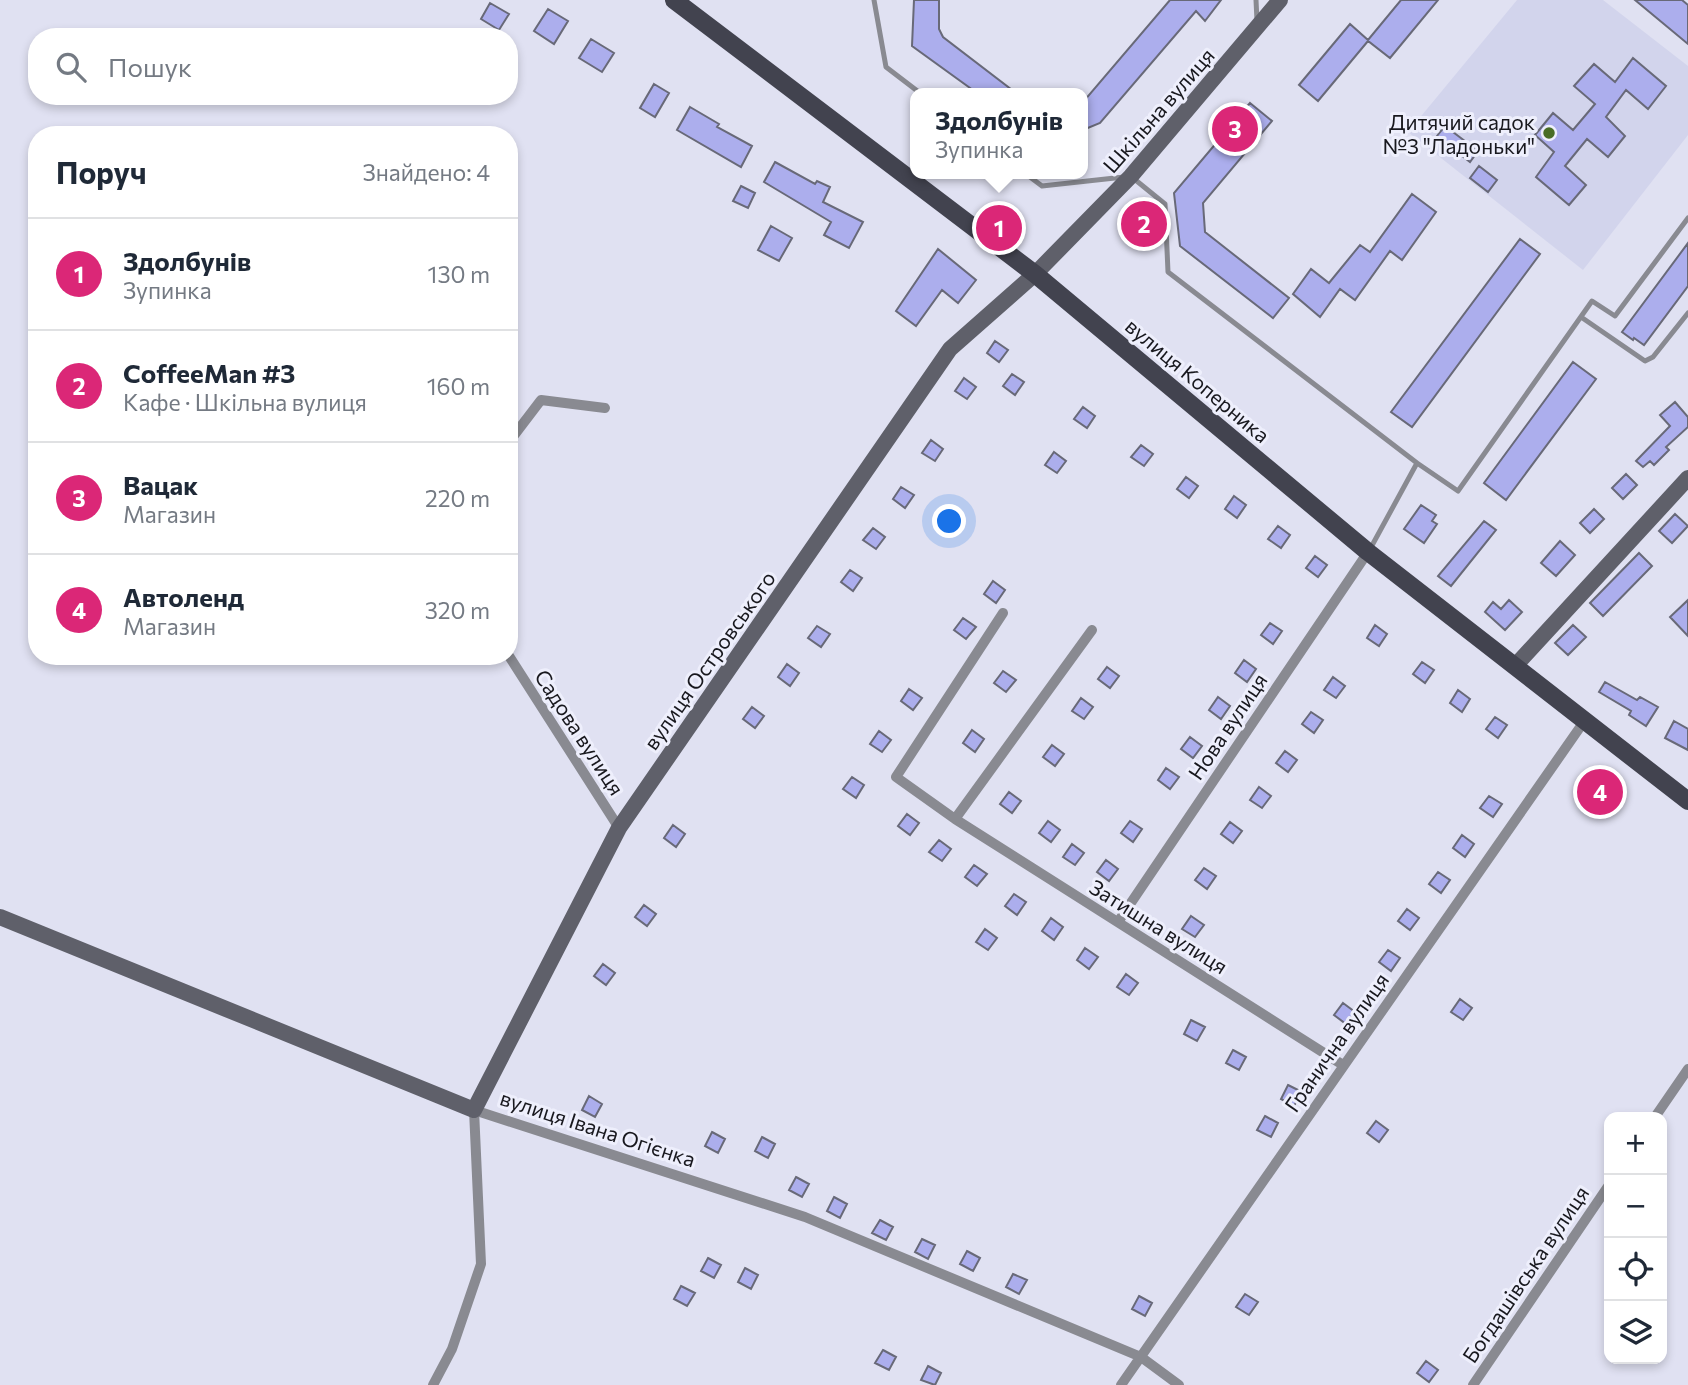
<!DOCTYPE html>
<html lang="uk">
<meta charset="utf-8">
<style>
:root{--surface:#fff;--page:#f2f2f3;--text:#1f2937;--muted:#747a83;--line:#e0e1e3;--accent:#db2777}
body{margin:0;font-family:Commissioner,sans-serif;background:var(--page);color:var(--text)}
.controls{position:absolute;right:21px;bottom:21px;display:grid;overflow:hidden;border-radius:14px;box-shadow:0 4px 10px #0003}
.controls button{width:63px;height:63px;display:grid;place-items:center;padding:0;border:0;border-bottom:2px solid var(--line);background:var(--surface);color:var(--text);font:35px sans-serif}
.you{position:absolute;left:950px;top:522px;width:24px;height:24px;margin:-18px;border:5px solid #fff;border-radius:50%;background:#1a73e8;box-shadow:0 0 0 10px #1a73e833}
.badge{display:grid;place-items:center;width:46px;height:46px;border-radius:50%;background:var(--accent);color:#fff;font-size:23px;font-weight:700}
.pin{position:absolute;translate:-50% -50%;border:4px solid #fff;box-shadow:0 2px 7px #0006}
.popup{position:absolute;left:910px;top:88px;width:178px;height:91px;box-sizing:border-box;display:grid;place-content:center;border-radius:14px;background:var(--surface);filter:drop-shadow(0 2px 5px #0005);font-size:23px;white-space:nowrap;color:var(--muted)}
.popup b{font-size:26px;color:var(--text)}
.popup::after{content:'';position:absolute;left:50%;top:100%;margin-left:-14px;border:14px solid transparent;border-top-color:var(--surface)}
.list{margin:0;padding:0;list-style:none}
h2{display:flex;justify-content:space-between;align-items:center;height:91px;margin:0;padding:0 28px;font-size:30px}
h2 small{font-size:23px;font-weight:400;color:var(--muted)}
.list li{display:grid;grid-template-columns:46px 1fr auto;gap:21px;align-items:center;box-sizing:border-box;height:112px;padding:0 28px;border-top:2px solid var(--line)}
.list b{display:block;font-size:26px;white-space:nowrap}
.list p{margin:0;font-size:23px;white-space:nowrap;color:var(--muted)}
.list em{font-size:23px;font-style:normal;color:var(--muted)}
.icon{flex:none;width:38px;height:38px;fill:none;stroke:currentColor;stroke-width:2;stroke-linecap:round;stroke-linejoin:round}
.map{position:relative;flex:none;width:1688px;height:1385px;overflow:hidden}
.search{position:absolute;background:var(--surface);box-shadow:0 4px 10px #0003;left:28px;top:28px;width:490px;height:77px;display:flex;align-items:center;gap:18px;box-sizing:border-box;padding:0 24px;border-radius:28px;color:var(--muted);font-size:26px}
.panel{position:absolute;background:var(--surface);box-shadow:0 4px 10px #0003;left:28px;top:126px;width:490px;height:539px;border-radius:28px}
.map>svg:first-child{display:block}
.built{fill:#d2d4ec}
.building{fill:#acaeed;stroke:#686978;stroke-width:2}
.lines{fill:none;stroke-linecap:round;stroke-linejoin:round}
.lane{stroke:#898a91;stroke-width:5}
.street{stroke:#898a91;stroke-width:10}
.secondary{stroke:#5f606a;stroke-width:16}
.primary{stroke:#42434f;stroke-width:18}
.poi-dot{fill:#496d27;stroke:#eeeffc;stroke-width:2.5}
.labels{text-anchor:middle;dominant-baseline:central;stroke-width:6;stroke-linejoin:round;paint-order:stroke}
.street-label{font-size:21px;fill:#18181e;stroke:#eeeffc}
.poi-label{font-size:21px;fill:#18181e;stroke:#eeeffc;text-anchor:end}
</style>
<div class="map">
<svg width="1688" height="1385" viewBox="0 0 1688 1385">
<rect width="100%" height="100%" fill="#e0e1f2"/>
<!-- built -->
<path class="built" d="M 1517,0 L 1603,0 L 1688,66 L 1688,135 L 1583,270 L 1408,132 Z"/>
<!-- building -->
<path class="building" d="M 914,0 L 939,0 L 939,29 L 943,37 L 1016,93 L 977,93 L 912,46 Z
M 1170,0 L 1221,0 L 1205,21 L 1196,11 L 1100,123 L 1083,130 L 1083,102 Z
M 1401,0 L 1438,0 L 1390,58 L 1368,41 L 1318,101 L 1299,85 L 1350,24 L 1368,40 Z
M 1635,0 L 1682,0 L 1688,5 L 1688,44 Z
M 490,3 L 509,14 L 499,30 L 481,19 Z
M 548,9 L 568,21 L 554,44 L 534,31 Z
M 591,39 L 614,53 L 602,72 L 579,58 Z
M 1633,58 L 1666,86 L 1648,109 L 1626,90 L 1606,117 L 1625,136 L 1608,157 L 1587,139 L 1565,166 L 1586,185 L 1569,205 L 1536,177 L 1554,152 L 1535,135 L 1553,113 L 1573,130 L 1595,104 L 1574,86 L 1594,64 L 1615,82 Z
M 654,84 L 669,93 L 655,117 L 640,108 Z
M 1250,103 L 1272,121 L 1203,203 L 1205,232 L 1289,298 L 1273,318 L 1180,246 L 1174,193 Z
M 690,107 L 719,124 L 717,127 L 752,146 L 741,167 L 677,130 Z
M 1445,126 L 1478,151 L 1470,162 L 1437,136 Z
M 775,162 L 815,184 L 817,181 L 830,187 L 823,202 L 863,222 L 849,248 L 824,235 L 831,222 L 764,182 Z
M 1479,166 L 1497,180 L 1488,192 L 1470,178 Z
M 741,186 L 755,193 L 748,208 L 733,201 Z
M 1412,194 L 1436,212 L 1402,260 L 1390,251 L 1355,300 L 1340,289 L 1320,317 L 1293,294 L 1311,269 L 1329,283 L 1360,245 L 1370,252 Z
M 771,226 L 792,238 L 779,261 L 758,250 Z
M 1520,239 L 1540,254 L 1412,427 L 1391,412 Z
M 1688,243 L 1688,286 L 1644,345 L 1634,338 L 1633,340 L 1622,332 Z
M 938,249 L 976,280 L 958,303 L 942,290 L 916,326 L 896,311 Z
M 995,341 L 1008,350 L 999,362 L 987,353 Z
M 1573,362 L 1596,379 L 1506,500 L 1484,483 Z
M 1012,374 L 1024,382 L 1015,395 L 1003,386 Z
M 964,378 L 976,387 L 967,399 L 955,391 Z
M 1675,402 L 1688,417 L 1688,427 L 1666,447 L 1669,450 L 1654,465 L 1650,461 L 1643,467 L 1636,461 L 1670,426 L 1660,415 Z
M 1083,407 L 1095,416 L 1087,428 L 1074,419 Z
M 931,440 L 943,449 L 935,461 L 922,453 Z
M 1141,445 L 1153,454 L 1144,466 L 1131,457 Z
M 1054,452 L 1066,461 L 1057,473 L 1045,465 Z
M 1626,474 L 1637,485 L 1623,499 L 1612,488 Z
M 1186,477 L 1198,486 L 1189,498 L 1177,489 Z
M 901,487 L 914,495 L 905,508 L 893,499 Z
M 1234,496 L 1246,505 L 1237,518 L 1225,509 Z
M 1421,505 L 1436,515 L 1432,521 L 1437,524 L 1424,543 L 1404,529 Z
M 1594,509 L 1604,519 L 1590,533 L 1580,523 Z
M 1675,514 L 1688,526 L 1672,543 L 1659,531 Z
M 1484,521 L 1496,530 L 1451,586 L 1438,576 Z
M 1278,526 L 1290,535 L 1281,548 L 1268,539 Z
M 873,528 L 885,537 L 876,549 L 863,540 Z
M 1560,541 L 1575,555 L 1556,576 L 1541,563 Z
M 1639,553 L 1652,566 L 1603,616 L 1590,603 Z
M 1315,556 L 1327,565 L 1318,577 L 1306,568 Z
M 850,570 L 862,578 L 853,591 L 841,582 Z
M 993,581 L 1005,590 L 996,603 L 984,594 Z
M 1509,600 L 1522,612 L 1505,630 L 1485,612 L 1493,602 L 1501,609 Z
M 1688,600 L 1688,636 L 1670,617 Z
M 963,618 L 976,627 L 966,639 L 954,630 Z
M 1270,623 L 1282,631 L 1273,644 L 1261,635 Z
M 1375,625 L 1387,634 L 1379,646 L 1367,638 Z
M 1573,625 L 1586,637 L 1568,655 L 1555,643 Z
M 817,626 L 830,634 L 821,647 L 808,638 Z
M 1244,660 L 1256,669 L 1247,682 L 1235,673 Z
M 1422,662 L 1434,670 L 1425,683 L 1413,674 Z
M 787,664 L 799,673 L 790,686 L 778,677 Z
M 1107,667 L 1119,676 L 1110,688 L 1098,679 Z
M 1003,671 L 1016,680 L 1006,692 L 994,683 Z
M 1333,677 L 1345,686 L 1336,698 L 1324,690 Z
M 1605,682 L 1637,700 L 1640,697 L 1658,707 L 1646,726 L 1629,715 L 1631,711 L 1599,692 Z
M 909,689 L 922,698 L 913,710 L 901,701 Z
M 1458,690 L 1470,699 L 1462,712 L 1450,703 Z
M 1218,697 L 1230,706 L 1221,719 L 1209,710 Z
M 1081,698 L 1093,707 L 1084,719 L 1072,711 Z
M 752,707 L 764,716 L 755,728 L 743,719 Z
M 1311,712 L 1323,720 L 1314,733 L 1302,724 Z
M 1495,717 L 1507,725 L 1498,738 L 1486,729 Z
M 1674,721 L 1688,729 L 1688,750 L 1665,738 Z
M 972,730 L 984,739 L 975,752 L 963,743 Z
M 879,731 L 891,740 L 882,752 L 870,744 Z
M 1190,737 L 1202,746 L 1193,758 L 1181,749 Z
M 1052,745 L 1064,754 L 1055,766 L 1043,757 Z
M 1285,751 L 1297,760 L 1288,772 L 1276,763 Z
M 1166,768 L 1179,777 L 1170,789 L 1158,780 Z
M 852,777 L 864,785 L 856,798 L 843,789 Z
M 1259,787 L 1271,796 L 1262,808 L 1250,800 Z
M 1009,792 L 1021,801 L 1012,813 L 1000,804 Z
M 1489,796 L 1502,804 L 1493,817 L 1480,808 Z
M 907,814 L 919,823 L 910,835 L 898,826 Z
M 1048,821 L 1060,830 L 1051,842 L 1039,833 Z
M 1130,821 L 1142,829 L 1133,842 L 1121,833 Z
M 1230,822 L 1242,831 L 1233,843 L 1221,834 Z
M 673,825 L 685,834 L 676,847 L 664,838 Z
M 1462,835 L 1474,844 L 1465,857 L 1453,848 Z
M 939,840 L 951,849 L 942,861 L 929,852 Z
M 1072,844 L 1084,853 L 1075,865 L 1063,857 Z
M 1106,860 L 1118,869 L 1109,881 L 1097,872 Z
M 974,865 L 987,874 L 977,886 L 965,877 Z
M 1204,868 L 1216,876 L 1207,889 L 1195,880 Z
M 1438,872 L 1450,880 L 1441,893 L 1429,884 Z
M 1014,894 L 1026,902 L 1017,915 L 1005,906 Z
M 644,905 L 656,914 L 647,926 L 635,917 Z
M 1407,909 L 1419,918 L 1410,930 L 1398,921 Z
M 1191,916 L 1204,925 L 1195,937 L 1182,929 Z
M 1051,918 L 1063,927 L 1054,940 L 1042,931 Z
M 985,929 L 997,938 L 988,950 L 976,942 Z
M 1085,948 L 1098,957 L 1089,969 L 1077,960 Z
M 1388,950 L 1400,958 L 1391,971 L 1379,962 Z
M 603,964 L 615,973 L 606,985 L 594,976 Z
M 1126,974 L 1138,983 L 1129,995 L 1117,987 Z
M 1460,999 L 1472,1008 L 1463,1020 L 1451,1012 Z
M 1343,1003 L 1355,1012 L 1346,1024 L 1334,1015 Z
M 1191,1020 L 1205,1027 L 1197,1041 L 1184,1034 Z
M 1233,1050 L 1246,1057 L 1239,1070 L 1226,1063 Z
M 1288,1085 L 1302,1092 L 1294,1106 L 1281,1099 Z
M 589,1096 L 602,1104 L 595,1117 L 582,1110 Z
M 1265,1116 L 1278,1123 L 1271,1137 L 1257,1130 Z
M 1376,1121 L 1388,1130 L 1379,1142 L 1367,1133 Z
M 712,1132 L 725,1139 L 718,1153 L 705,1146 Z
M 762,1137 L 775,1144 L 768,1158 L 755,1151 Z
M 796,1177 L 809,1184 L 802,1197 L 789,1190 Z
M 834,1197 L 847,1204 L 840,1218 L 827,1211 Z
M 880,1220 L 893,1227 L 886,1240 L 872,1233 Z
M 922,1239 L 935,1245 L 928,1259 L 915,1252 Z
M 967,1251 L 980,1258 L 973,1271 L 960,1264 Z
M 708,1258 L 721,1265 L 714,1278 L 701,1271 Z
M 745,1268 L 758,1275 L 751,1289 L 738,1282 Z
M 1013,1274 L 1027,1280 L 1019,1294 L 1006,1287 Z
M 681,1286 L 695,1293 L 687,1306 L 674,1299 Z
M 1245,1294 L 1258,1302 L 1249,1315 L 1236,1307 Z
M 1139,1296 L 1152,1303 L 1145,1316 L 1132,1309 Z
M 883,1350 L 896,1357 L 889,1370 L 875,1363 Z
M 1426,1361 L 1438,1370 L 1429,1382 L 1417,1373 Z
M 928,1366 L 941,1373 L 935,1385 L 921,1380 Z"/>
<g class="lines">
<!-- lane -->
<path class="lane" d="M 874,0 L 886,67 L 920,93
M 1256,0 L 1257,21
M 1026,174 L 1042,186 L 1124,177
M 1133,178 L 1165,204 L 1168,272 L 1417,463
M 1581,317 L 1645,361 L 1653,357 L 1688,313
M 1369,551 L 1417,463 L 1458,491 L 1592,301 L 1615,316 L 1688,218"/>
<!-- street -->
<path class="street" d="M 509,442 L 541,400 L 605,408
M 1003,613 L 896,777 L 955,819 L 1343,1065
M 509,656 L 619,828
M 955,819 L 1092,630
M 1118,922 L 1368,552
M 1655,1117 L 1688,1069
M 433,1385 L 452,1349 L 481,1264 L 474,1110 L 805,1217 L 1141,1357 L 1179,1385
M 1121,1385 L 1583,723
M 1473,1385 L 1609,1185"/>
<!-- secondary -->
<path class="secondary" d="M 1516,665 L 1688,478
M 0,917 L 474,1110 L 619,828 L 950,349 L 1035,274 L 1131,176 L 1280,0"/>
<!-- primary -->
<path class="primary" d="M 674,0 L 1035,274 L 1368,552 L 1688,801"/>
</g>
<!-- markers -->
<circle class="poi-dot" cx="1549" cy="133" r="7"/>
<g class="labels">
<!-- street labels -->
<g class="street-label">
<text transform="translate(1158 110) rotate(-49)">Шкільна вулиця</text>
<text transform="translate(1198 380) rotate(40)">вулиця Коперника</text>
<text transform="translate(709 660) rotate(-55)">вулиця Островського</text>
<text transform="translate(1227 726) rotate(-56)">Нова вулиця</text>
<text transform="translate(580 732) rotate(57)">Садова вулиця</text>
<text transform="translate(1159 926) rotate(32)">Затишна вулиця</text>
<text transform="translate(1336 1042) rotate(-55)">Гранична вулиця</text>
<text transform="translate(598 1128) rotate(18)">вулиця Івана Огієнка</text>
<text transform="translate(1525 1274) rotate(-56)">Богдашівська вулиця</text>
</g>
<!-- poi labels -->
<g class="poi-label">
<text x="1535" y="121">Дитячий садок<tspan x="1535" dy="24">№3 "Ладоньки"</tspan></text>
</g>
</g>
</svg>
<div class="controls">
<button>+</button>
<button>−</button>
<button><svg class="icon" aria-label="locate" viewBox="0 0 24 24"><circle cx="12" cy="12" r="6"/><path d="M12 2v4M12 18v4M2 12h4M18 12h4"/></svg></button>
<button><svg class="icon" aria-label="layers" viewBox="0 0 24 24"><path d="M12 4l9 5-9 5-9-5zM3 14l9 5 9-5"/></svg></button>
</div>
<div class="you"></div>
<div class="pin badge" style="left:999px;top:228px">1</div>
<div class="popup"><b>Здолбунів</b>Зупинка</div>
<div class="pin badge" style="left:1144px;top:224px">2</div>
<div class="pin badge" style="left:1235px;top:129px">3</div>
<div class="pin badge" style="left:1600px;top:792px">4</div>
<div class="search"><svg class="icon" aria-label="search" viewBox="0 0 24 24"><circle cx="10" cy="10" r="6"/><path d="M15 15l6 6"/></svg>Пошук</div>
<section class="panel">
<h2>Поруч<small>Знайдено: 4</small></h2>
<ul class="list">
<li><span class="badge">1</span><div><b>Здолбунів</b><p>Зупинка</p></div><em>130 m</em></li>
<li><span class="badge">2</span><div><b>CoffeeMan #3</b><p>Кафе · Шкільна вулиця</p></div><em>160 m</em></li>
<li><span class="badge">3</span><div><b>Вацак</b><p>Магазин</p></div><em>220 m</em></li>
<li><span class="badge">4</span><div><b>Автоленд</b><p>Магазин</p></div><em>320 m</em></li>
</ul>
</section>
</div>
